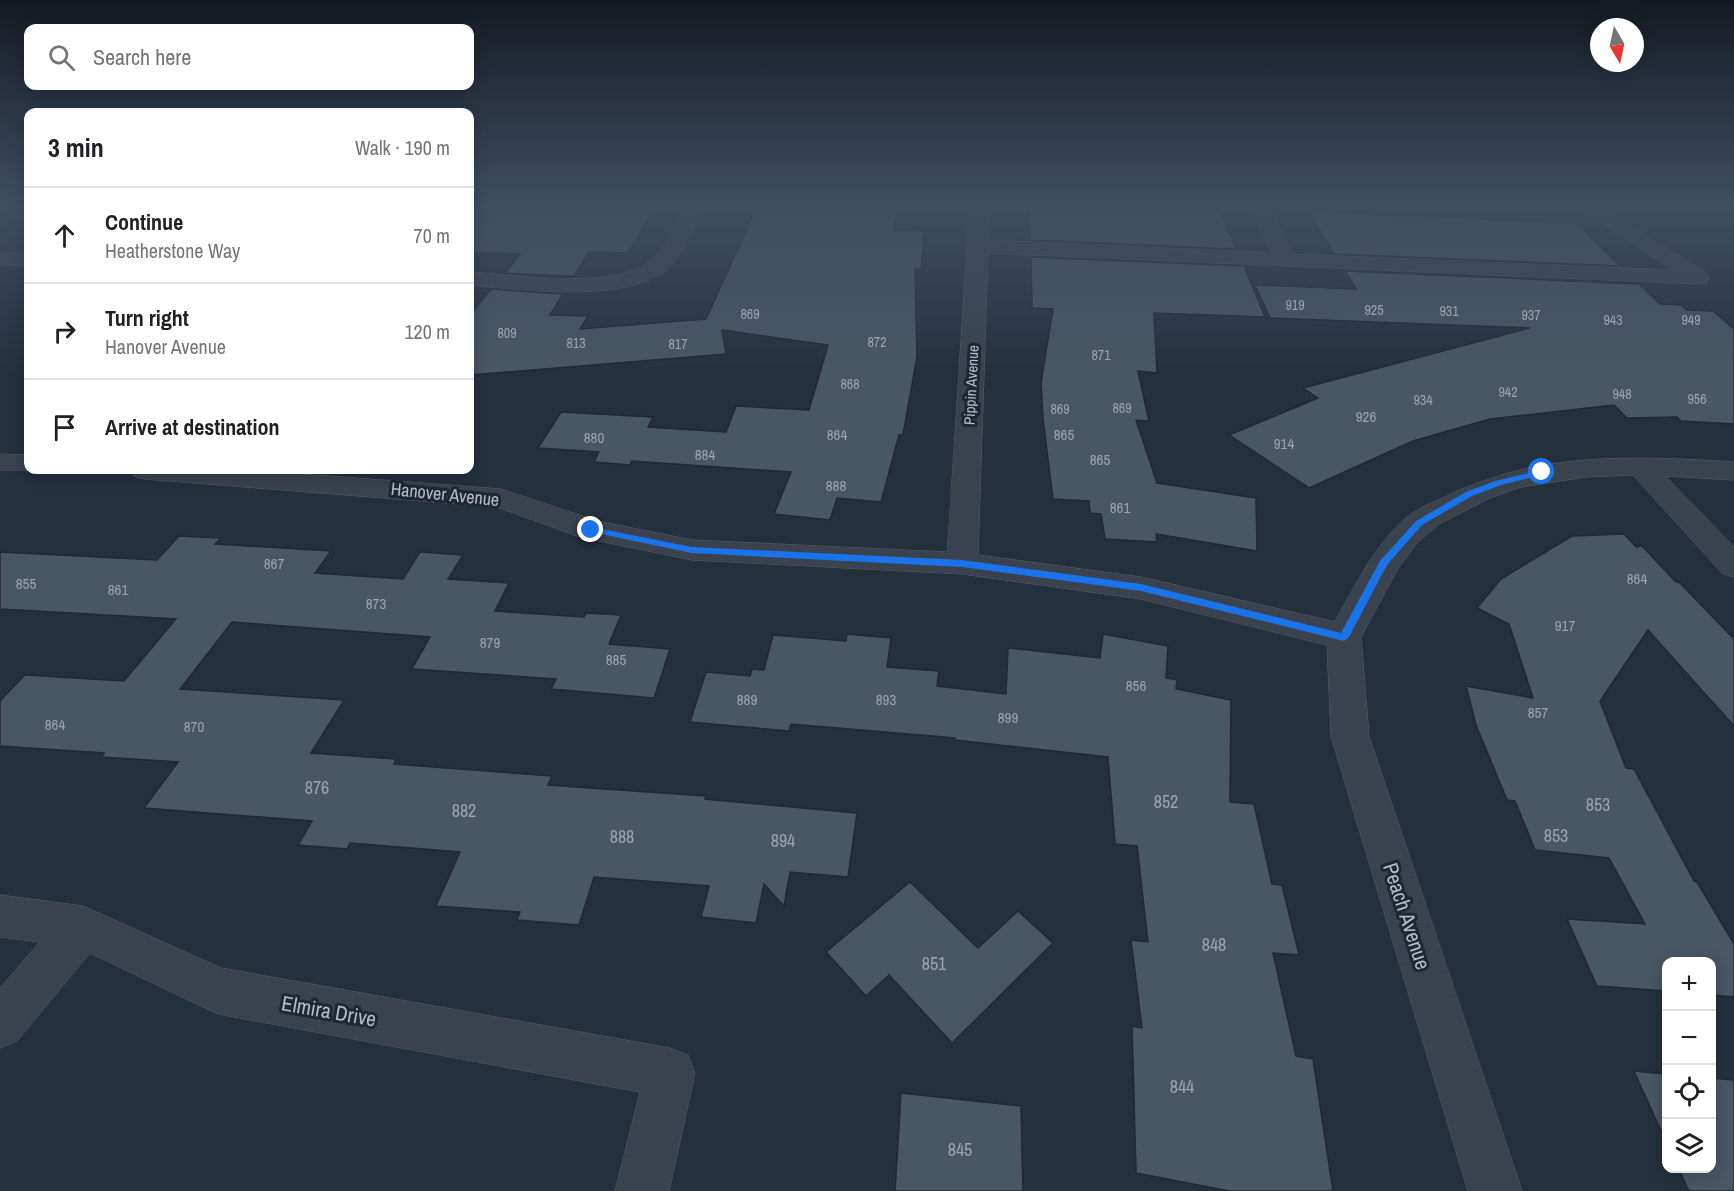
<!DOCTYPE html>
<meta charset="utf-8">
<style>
:root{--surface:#fff;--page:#f2f2f2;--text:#202124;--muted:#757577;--line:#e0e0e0}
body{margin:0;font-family:"Archivo Narrow",sans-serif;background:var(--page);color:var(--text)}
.controls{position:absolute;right:18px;bottom:18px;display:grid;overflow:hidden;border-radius:12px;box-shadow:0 3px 15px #0003}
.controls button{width:54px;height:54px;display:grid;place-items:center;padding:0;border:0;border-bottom:2px solid var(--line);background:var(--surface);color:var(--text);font:30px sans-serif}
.compass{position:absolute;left:1590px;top:18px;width:54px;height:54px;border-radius:50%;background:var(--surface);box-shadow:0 3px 15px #0003;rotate:171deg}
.stop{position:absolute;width:18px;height:18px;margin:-14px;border:4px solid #1a73e8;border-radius:50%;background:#fff}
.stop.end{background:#1a73e8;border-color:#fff;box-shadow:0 2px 6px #0008}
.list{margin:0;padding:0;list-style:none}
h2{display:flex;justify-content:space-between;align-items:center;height:78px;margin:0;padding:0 24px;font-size:26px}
h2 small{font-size:20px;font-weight:400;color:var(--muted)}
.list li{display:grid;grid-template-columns:39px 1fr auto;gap:18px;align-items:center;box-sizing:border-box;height:96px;padding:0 24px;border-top:2px solid var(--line)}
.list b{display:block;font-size:22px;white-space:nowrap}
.list p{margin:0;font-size:20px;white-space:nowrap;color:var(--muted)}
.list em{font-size:20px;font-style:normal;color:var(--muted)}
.icon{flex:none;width:33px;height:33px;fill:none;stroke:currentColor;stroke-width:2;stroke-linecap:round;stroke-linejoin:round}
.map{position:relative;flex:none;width:1734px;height:1191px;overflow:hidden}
.search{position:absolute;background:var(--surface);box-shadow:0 3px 15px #0003;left:24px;top:24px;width:450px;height:66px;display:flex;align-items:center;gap:15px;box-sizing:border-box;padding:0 21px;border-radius:12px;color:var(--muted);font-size:22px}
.panel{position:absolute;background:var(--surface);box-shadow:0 3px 15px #0003;left:24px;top:108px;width:450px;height:366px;border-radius:12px}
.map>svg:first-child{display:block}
.building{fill:#495663;stroke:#202934;stroke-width:1.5}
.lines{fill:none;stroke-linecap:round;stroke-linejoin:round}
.minor-casing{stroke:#57606b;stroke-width:1}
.minor{fill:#39424d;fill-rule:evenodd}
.route{fill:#1a73e8}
.labels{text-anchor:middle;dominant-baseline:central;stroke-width:6;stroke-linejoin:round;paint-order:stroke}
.far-number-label{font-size:14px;fill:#9aa3af}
.far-street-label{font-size:15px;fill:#b5bdc8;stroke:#1e2732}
.number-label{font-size:15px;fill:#9aa3af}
.street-label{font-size:18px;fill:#b5bdc8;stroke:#1e2732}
.near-number-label{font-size:18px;fill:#9aa3af}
.near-street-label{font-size:21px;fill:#b5bdc8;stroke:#1e2732}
</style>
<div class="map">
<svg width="1734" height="1191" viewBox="0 0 1734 1191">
<rect width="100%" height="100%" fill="#25303d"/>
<!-- building -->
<path class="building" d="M 470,207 L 655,207 L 628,253 L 589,252 L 574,276 L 563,276 L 505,273 L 520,254 L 470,252 Z
M 757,207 L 897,207 L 893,230 L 924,231 L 921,270 L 915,269 L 917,357 L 903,435 L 899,435 L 881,502 L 837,498 L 830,520 L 774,514 L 791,472 L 632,461 L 630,465 L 594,462 L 599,452 L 538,448 L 561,412 L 653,417 L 648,427 L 726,432 L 736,406 L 809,410 L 828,345 L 722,330 L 726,354 L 470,375 L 470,315 L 491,289 L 563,294 L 550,315 L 588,316 L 580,329 L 706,319 Z
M 1029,207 L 1219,208 L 1236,249 L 1030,240 Z
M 1308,212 L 1576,223 L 1620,266 L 1334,254 Z
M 1031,257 L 1244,266 L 1265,317 L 1154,313 L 1157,373 L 1138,371 L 1149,421 L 1136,420 L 1157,483 L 1256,498 L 1257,551 L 1156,534 L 1157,542 L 1105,539 L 1101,514 L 1090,513 L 1089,501 L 1053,499 L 1043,419 L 1041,383 L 1053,309 L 1032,308 Z
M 1345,271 L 1639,284 L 1660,304 L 1681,305 L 1686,310 L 1713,311 L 1734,329 L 1734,424 L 1681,421 L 1677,417 L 1627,418 L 1614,405 L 1490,419 L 1413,441 L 1309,488 L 1229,435 L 1318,398 L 1303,388 L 1530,328 L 1270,318 L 1255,285 L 1356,289 Z
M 1624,534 L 1636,547 L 1642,546 L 1676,582 L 1679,582 L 1734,639 L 1734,726 L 1648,630 L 1600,701 L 1626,768 L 1634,769 L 1694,881 L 1697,882 L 1734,944 L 1734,997 L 1712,995 L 1712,962 L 1666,962 L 1666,991 L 1597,986 L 1567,919 L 1645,924 L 1609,858 L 1535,850 L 1515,801 L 1507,800 L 1476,725 L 1466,686 L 1533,698 L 1509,624 L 1477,608 L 1501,579 L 1572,536 Z
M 179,536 L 221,538 L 215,544 L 331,551 L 315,573 L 403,579 L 420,552 L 463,555 L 448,579 L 509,583 L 495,611 L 584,617 L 586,613 L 621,615 L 609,644 L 670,649 L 654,698 L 551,689 L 556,679 L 412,669 L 430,637 L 232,622 L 180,689 L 344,700 L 311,753 L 396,759 L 394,764 L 552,776 L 548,785 L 706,796 L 705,799 L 857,813 L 848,877 L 790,872 L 784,906 L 764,884 L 756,923 L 701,917 L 709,886 L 594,877 L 579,925 L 517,920 L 520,912 L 436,906 L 460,852 L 350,843 L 347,849 L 298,845 L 312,821 L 144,808 L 178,762 L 102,757 L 104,753 L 0,746 L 0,701 L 25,675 L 124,681 L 176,619 L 0,609 L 0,552 L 157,560 Z
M 847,634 L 891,638 L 887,667 L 939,671 L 937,686 L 1006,694 L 1008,648 L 1100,658 L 1103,634 L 1168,646 L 1166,678 L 1177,680 L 1176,689 L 1231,700 L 1230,802 L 1254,804 L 1272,884 L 1282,885 L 1299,955 L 1273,953 L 1296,1056 L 1313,1059 L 1333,1191 L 1229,1191 L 1136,1173 L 1132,1026 L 1142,1028 L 1131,940 L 1148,942 L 1137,846 L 1115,844 L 1108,757 L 955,740 L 955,738 L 791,724 L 789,731 L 690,722 L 706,672 L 750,676 L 752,669 L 764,670 L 773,635 L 846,641 Z
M 910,882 L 978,948 L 1018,911 L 1053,943 L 952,1043 L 889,975 L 866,996 L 826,952 Z
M 1634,1071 L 1666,1074 L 1666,1142 Z
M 1712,1078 L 1734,1080 L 1734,1191 L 1689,1191 L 1678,1168 L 1712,1168 Z
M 901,1093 L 1021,1106 L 1023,1191 L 895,1191 Z"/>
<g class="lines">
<!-- minor casing -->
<g class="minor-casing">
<path id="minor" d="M 683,207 L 702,207 C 692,228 684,256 665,271 C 623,303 520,290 470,285 L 470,272 C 516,275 612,290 650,262 C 667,249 674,225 683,207 Z
M 970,207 L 990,207 L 988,240 L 1271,253 L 1251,207 L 1270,207 L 1292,254 L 1672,270 L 1579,207 L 1602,207 L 1705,272 L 1709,278 L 1706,283 L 1698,284 L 988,253 L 978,555 L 1141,577 L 1335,622 C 1355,585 1375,545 1407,517 C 1418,508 1434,502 1447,496 C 1540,451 1635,456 1734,462 L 1734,480 L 1665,476 L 1734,547 L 1734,577 L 1723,574 L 1633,475 L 1586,477 L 1521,487 L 1490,498 L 1439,524 L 1417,543 L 1397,570 L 1361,637 L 1369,736 L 1522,1191 L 1468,1191 L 1331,736 L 1327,645 L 1141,599 L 962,574 L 692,560 L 580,537 L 497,507 L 144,479 L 134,476 L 130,470 L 249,470 L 501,489 L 597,521 L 692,540 L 947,552 Z
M 0,253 L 28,254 L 28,266 L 0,265 Z
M 0,454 L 28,455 L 28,470 L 36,470 L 0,470 Z
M 0,895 L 83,906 L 221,968 L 670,1048 L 688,1055 L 695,1073 L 669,1191 L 615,1191 L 640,1092 L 218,1014 L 90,953 L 17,1041 L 0,1048 L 0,988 L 40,942 L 0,937 Z"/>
</g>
<!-- minor -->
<use href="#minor" class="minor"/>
</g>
<!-- sky -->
<linearGradient id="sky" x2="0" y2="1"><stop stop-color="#141a22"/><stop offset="0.55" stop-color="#404e62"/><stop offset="1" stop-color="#404e62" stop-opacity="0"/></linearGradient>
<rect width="1734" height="374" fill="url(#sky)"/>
<!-- route -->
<path class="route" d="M 1542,470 L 1546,472 L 1545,474 L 1501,485 L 1472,496 L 1422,525 L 1387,565 L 1349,637 L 1344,641 L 1141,591 L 962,567 L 692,553 L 591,532 L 586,530 L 591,527 L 692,547 L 962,560 L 1141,584 L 1341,633 L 1380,561 L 1416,521 L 1466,492 L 1495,481 Z"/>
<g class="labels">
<!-- far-number labels -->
<g class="far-number-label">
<text x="1295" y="305">919</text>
<text x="1374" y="310">925</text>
<text x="1449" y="311">931</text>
<text x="750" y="314">869</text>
<text x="1531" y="315">937</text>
<text x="1613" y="320">943</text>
<text x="1691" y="320">949</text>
<text x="507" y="333">809</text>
<text x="877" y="342">872</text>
<text x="576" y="343">813</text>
<text x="678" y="344">817</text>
<text x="1101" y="355">871</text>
<text x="850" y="384">868</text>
<text x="1508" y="392">942</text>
<text x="1622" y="394">948</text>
<text x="1697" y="399">956</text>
<text x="1423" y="400">934</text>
<text x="1122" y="408">869</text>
<text x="1060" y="409">869</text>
</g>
<!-- far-street labels -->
<g class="far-street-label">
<text transform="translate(971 385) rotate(-87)">Pippin Avenue</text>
</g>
<!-- number labels -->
<g class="number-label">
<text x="1366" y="416">926</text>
<text x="837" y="434">864</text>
<text x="1064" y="434">865</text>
<text x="594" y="437">880</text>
<text x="1284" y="443">914</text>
<text x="705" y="454">884</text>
<text x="1100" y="459">865</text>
<text x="836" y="485">888</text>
<text x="1120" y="507">861</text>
<text x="274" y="563">867</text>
<text x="1637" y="578">864</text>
<text x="26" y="583">855</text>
<text x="118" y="589">861</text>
<text x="376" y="603">873</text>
<text x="1565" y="625">917</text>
<text x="490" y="642">879</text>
<text x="616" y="659">885</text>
<text x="1136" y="685">856</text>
<text x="747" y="699">889</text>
<text x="886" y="699">893</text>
<text x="1538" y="712">857</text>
<text x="1008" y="717">899</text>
<text x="55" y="724">864</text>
<text x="194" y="726">870</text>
</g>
<!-- street labels -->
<g class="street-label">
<text transform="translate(445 494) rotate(6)">Hanover Avenue</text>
</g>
<!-- near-number labels -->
<g class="near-number-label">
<text x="317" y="787">876</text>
<text x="1166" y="801">852</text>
<text x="1598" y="804">853</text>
<text x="464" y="810">882</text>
<text x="1556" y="835">853</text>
<text x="622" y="836">888</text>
<text x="783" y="840">894</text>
<text x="1214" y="944">848</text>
<text x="934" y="963">851</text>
<text x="1182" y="1086">844</text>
<text x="960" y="1149">845</text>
</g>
<!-- near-street labels -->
<g class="near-street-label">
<text transform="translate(1407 916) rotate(72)">Peach Avenue</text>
<text transform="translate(329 1011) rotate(10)">Elmira Drive</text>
</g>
</g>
</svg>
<div class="controls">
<button>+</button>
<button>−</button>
<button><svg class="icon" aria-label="locate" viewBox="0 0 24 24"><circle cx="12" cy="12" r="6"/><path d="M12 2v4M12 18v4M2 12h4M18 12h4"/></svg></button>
<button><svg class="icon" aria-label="layers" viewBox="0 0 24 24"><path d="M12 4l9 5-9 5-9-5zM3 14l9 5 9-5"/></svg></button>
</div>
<svg class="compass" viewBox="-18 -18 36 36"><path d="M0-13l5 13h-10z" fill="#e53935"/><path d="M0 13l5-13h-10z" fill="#757577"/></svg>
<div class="stop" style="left:1542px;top:472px"></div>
<div class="stop end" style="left:591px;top:530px"></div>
<div class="search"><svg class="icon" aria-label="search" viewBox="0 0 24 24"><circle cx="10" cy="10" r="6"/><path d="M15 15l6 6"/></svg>Search here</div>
<section class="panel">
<h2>3 min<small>Walk · 190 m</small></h2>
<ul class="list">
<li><svg class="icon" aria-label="ahead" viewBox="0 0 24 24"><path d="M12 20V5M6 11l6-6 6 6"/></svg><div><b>Continue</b><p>Heatherstone Way</p></div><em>70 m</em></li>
<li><svg class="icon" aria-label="right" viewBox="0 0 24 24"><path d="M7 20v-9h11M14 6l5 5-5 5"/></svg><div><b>Turn right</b><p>Hanover Avenue</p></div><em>120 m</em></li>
<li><svg class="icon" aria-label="arrive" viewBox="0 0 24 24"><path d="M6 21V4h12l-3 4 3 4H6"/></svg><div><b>Arrive at destination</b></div></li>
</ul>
</section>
</div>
